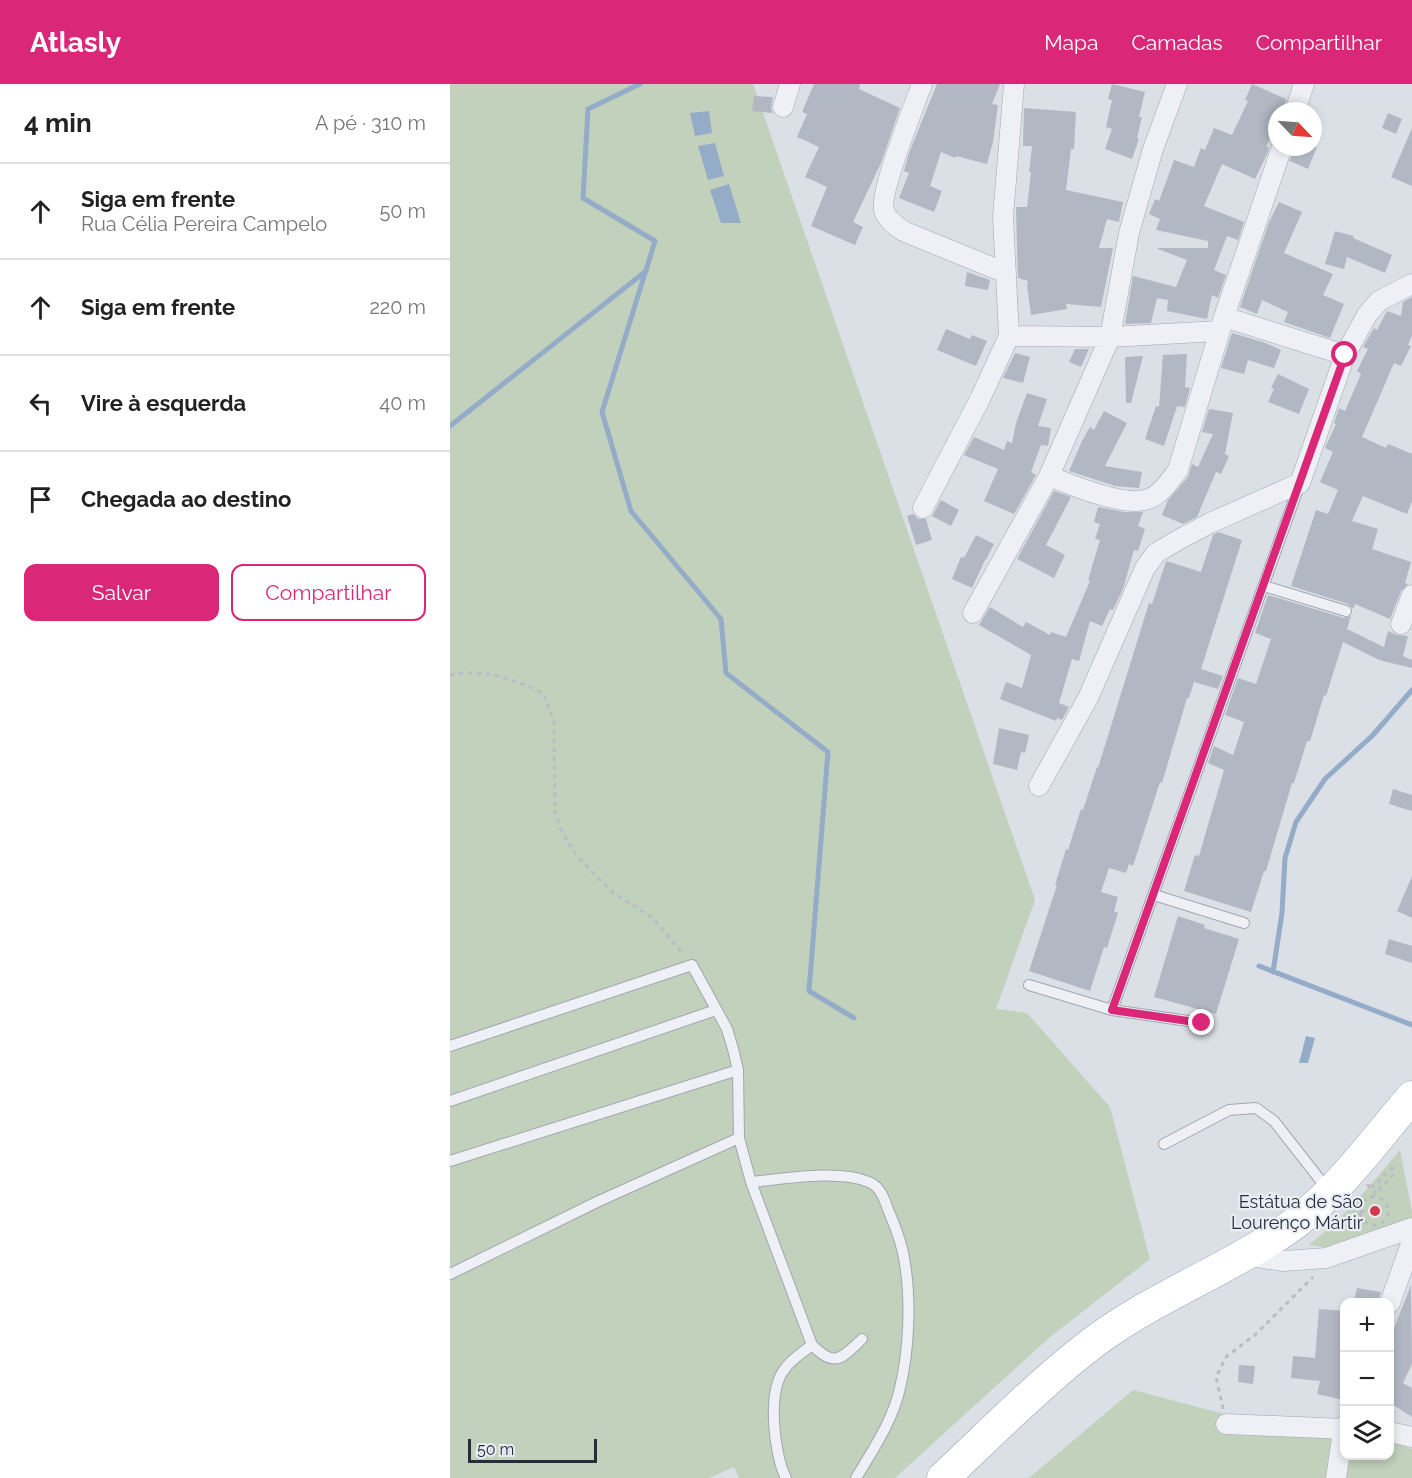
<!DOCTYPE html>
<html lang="pt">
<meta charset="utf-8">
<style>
:root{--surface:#fff;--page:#f2f2f2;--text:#222;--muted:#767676;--line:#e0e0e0;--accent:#db2777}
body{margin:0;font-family:Raleway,sans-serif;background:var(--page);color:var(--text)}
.controls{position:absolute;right:18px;bottom:18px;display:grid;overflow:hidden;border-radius:12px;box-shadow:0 3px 9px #0003}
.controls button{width:54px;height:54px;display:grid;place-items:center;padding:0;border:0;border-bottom:2px solid var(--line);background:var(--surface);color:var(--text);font:30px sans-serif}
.compass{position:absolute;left:818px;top:18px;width:54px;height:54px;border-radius:50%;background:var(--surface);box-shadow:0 3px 9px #0003;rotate:115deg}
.scale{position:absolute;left:18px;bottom:15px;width:129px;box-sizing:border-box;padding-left:6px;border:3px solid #252d3d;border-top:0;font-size:16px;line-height:21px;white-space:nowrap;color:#252d3d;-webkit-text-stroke:4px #eaeef4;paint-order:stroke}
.stop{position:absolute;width:18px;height:18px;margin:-14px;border:4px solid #db2777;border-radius:50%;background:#fff}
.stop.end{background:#db2777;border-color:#fff;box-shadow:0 2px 6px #0008}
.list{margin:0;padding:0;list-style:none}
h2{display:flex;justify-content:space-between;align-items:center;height:78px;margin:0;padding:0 24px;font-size:26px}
h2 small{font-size:20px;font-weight:400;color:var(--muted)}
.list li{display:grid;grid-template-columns:39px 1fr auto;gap:18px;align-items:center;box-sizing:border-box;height:96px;padding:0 24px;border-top:2px solid var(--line)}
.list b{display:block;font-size:22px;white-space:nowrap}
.list p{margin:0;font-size:20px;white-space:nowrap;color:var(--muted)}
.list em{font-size:20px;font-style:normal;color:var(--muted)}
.actions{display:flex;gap:12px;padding:18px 24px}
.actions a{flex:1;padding:14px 0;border:2px solid var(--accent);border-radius:12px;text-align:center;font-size:21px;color:var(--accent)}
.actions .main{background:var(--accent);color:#fff}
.icon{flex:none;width:33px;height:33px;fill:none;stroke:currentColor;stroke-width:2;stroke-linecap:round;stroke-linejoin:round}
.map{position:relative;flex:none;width:962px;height:1394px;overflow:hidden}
header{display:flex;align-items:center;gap:36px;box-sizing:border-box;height:84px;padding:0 30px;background:var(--accent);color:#fff}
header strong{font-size:28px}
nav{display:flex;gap:33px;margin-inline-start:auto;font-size:21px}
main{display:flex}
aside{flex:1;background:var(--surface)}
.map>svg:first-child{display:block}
.green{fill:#c1d1bc}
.water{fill:#94acc8}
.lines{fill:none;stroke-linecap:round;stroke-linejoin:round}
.stream{stroke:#94acc8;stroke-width:5}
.building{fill:#b2b8c3}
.service-casing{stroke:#a1a6b0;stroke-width:12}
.minor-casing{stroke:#a1a6b0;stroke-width:21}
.primary-casing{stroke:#9aa3b2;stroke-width:33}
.path{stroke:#babdc5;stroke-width:3;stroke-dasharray:4.5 4.5;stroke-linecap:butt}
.service{stroke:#eef0f5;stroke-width:10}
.minor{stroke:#eef0f5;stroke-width:20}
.primary{stroke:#fff;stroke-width:32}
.route{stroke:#db2777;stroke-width:8}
.poi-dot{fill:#d2394b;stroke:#eaeef4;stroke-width:2}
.labels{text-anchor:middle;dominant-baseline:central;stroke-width:4.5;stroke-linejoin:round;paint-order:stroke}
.poi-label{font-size:18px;fill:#252d3d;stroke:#eaeef4;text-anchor:end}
</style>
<header>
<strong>Atlasly</strong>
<nav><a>Mapa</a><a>Camadas</a><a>Compartilhar</a></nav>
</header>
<main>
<aside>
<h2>4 min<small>A pé · 310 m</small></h2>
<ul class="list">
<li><svg class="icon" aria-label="ahead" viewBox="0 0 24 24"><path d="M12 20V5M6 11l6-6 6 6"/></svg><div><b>Siga em frente</b><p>Rua Célia Pereira Campelo</p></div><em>50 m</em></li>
<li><svg class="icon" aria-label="ahead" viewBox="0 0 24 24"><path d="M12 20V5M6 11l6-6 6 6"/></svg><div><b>Siga em frente</b></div><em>220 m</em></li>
<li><svg class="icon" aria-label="left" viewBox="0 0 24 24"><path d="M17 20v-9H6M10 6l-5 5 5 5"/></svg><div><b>Vire à esquerda</b></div><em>40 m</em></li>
<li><svg class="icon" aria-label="arrive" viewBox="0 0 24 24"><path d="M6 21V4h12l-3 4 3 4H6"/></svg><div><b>Chegada ao destino</b></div></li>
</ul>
<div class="actions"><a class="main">Salvar</a><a>Compartilhar</a></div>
</aside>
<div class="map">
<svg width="962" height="1394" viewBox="0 0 962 1394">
<rect width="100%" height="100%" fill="#dbdfe6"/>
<!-- green -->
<path class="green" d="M 0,0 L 303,0 L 585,816 L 546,925 L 577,929 L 660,1023 L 700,1175 L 600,1253 L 445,1394 L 289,1394 L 284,1383 L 259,1394 L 0,1394 Z
M 950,1066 L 962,1128 L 962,1142 L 879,1164 L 859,1161 C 894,1134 921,1100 950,1066 Z
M 683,1306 L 797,1336 L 878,1352 L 882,1356 L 880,1394 L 579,1394 Z
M 940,1357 L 962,1365 L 962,1394 L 890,1394 L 894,1372 L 940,1372 Z"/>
<!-- water -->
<path class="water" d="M 259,27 L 262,49 L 245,52 L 240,29 Z
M 265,59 L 274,92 L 258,96 L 248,62 Z
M 279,100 L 291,139 L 271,139 L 260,106 Z
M 856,952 L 865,954 L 858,979 L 849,979 Z"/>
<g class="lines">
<!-- stream -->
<path class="stream" d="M 190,0 L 138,25 L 133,114 L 205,157 L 152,328 L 181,427 L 271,535 L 276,589 L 378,668 L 359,907 L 404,934
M 0,342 L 196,187
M 809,882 L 962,941
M 823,888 L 832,829 L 835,774 L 846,738 L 875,695 L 923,651 L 962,606"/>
</g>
<!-- building -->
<path class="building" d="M 364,0 L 410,0 L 409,5 L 450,24 L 431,79 L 403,138 L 413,143 L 405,161 L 361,142 L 377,103 L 355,93 L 369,63 L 347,53 L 357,30 L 352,28 Z
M 487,0 L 550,0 L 542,20 L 548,21 L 543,58 L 537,80 L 506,72 L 505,74 L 491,68 L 480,102 L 492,107 L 484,128 L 449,114 L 459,89 L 454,87 L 459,69 Z
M 662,0 L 695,8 L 689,33 L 692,33 L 687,54 L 689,55 L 682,75 L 655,65 L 662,45 L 656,43 L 662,16 L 658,15 Z
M 802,0 L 836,15 L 833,27 L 827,27 L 827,40 L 816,63 L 819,63 L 818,68 L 805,95 L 772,80 L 754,122 L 794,138 L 788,156 L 777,152 L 764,186 L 776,191 L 768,214 L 762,211 L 757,235 L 717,227 L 718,216 L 707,214 L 701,239 L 675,240 L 683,192 L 726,203 L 737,176 L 708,165 L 708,164 L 758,164 L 758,157 L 706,146 L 710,135 L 699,130 L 705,115 L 709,117 L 724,76 L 744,83 L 751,64 L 755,66 L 764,44 L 782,51 L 798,17 L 795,16 Z
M 304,12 L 323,13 L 321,25 L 323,29 L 302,27 Z
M 574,24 L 626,28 L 624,65 L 621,65 L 616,106 L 673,118 L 669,138 L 657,135 L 649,164 L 663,164 L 651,223 L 616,220 L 617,225 L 581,231 L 577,202 L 578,197 L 568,194 L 567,164 L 566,123 L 577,123 L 581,88 L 579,88 L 582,62 L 573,62 Z
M 938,29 L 952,35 L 946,50 L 932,44 Z
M 962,44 L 962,102 L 941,93 Z
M 844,63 L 867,63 L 858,85 L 840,77 Z
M 829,118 L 852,128 L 834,169 L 883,190 L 873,211 L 894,220 L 880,254 L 834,238 L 838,228 L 812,216 L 807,230 L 790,223 L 819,138 Z
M 885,147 L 904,152 L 903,154 L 942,171 L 935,189 L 897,173 L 894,185 L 875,180 Z
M 517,188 L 540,196 L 538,206 L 515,202 Z
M 962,213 L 962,251 L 958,261 L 961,262 L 951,282 L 944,279 L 912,353 L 936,364 L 938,360 L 962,370 L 962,417 L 957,430 L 913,412 L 902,437 L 928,445 L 922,465 L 961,478 L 955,499 L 958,500 L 951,507 L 940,535 L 905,520 L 903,525 L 898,520 L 841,502 L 866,426 L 878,430 L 888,406 L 870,398 L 883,368 L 875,364 L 886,340 L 884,339 L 889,324 L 895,327 L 911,290 L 907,287 L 918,265 L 913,263 L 924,244 L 927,246 L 937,227 L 951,232 L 953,218 Z
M 496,245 L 520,255 L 522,251 L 537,257 L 526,282 L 487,266 Z
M 782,249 L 813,258 L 831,266 L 824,284 L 798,276 L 794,290 L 771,284 Z
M 625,265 L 639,265 L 631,283 L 619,278 Z
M 565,269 L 580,273 L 573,299 L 553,294 Z
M 737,270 L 735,303 L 740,304 L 735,323 L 727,322 L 714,362 L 695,355 L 706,322 L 709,323 L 713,271 Z
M 693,272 L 681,319 L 676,319 L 675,273 Z
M 828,290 L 859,305 L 849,330 L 818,318 L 824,305 L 821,304 Z
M 577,309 L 597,315 L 588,342 L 601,344 L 598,362 L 591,361 L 581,388 L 586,391 L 564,430 L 534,417 L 548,385 L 514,371 L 524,353 L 554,366 L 557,357 L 562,359 L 566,339 Z
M 759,325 L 783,329 L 775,370 L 779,372 L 771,390 L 766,388 L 747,433 L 733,440 L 712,431 L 718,416 L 738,393 L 742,380 L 748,383 L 763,350 L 752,348 Z
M 654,327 L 677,339 L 655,382 L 692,388 L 689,404 L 665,402 L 619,387 L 632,357 L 640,343 L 644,346 Z
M 604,407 L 621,413 L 596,461 L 615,471 L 604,494 L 567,475 Z
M 491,416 L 509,426 L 501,442 L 482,432 Z
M 648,423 L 674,428 L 693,428 L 688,442 L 695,445 L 688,467 L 684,466 L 673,505 L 663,526 L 660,525 L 652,542 L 640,537 L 629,577 L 622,575 L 609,619 L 619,623 L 612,636 L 607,634 L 606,637 L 550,615 L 556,598 L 572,604 L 581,571 L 529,541 L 540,523 L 573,543 L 576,538 L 600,551 L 601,548 L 616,553 L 640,497 L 638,496 L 650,456 L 645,455 L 650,440 L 644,438 Z
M 463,430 L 468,435 L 476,435 L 482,456 L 466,461 L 457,432 Z
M 768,448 L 792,456 L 751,585 L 773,592 L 768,605 L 744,598 L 739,614 L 737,614 L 712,699 L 710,698 L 683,782 L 679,780 L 676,789 L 659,784 L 651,808 L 668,813 L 664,827 L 668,829 L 657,864 L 654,863 L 640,907 L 579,887 L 607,801 L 605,801 L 616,765 L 618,766 L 631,725 L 633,726 L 647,683 L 648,684 L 699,519 L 702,520 L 716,477 L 751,488 L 763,451 Z
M 526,451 L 544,460 L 536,476 L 535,476 L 522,504 L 502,495 L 511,473 L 514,474 Z
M 818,511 L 894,534 L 901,532 L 897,545 L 934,563 L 938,547 L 947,551 L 958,552 L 953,572 L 962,576 L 962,584 L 929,576 L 893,558 L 876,612 L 874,611 L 860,657 L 857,657 L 844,699 L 842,699 L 816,787 L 814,787 L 801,828 L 734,807 L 745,771 L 749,772 L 774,686 L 758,679 L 764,662 L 783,671 L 794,638 L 775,631 L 788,594 L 806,600 L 821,555 L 805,549 Z
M 549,644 L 579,651 L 575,669 L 571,668 L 567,686 L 543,680 Z
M 943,705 L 962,711 L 962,727 L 939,720 Z
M 962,792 L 962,834 L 947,827 Z
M 728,832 L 755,841 L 754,844 L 789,855 L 766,930 L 704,913 Z
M 939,855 L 962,862 L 962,879 L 935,870 Z
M 961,1201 L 962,1280 L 953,1299 L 962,1304 L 962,1333 L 942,1320 L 939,1325 L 939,1257 Z
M 907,1204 L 931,1208 L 928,1218 L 904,1218 Z
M 869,1225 L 894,1227 L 894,1316 L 867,1310 L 870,1297 L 841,1294 L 843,1272 L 865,1274 Z
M 789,1281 L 805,1282 L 803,1300 L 788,1298 Z"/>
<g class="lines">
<!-- service casing -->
<g class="service-casing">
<path id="service" d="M 814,502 L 896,527
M 704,811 L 794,839
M 579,901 L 662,926 L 752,939
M 662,926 L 850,399
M 0,962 L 242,881 L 277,945 L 283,965 L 288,986 L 289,1054
M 0,1017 L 266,926
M 714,1060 L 779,1026 L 806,1024 L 824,1037 L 878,1106
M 0,1077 L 288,986
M 301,1098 L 362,1261 C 385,1284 391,1275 412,1255
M 0,1190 L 149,1117 L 289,1054 L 301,1098 C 333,1095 389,1085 419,1098 C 431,1103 435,1117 439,1128 C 446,1144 453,1163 455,1180 C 461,1217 459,1267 450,1304 C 443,1336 423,1366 406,1394
M 336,1394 C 324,1371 317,1308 334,1286 C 341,1275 352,1269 362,1261"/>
</g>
<!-- minor casing -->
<g class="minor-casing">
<path id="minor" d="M 472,0 C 464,22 429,109 434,126 C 436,135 446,142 453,147 L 556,189
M 333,23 L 340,0
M 845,27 L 854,0
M 774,233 L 895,271
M 559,252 L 660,253 L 769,247
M 599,392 L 660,253 L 679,149 L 703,65 L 727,0
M 473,424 L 530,315 L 559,252 L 553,133 L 564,0
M 523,529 L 599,392 C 621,401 676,424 698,415 C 711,411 720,396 728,386 L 774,233 L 832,63
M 951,540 L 962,511
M 589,702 L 638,614 L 695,484 L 706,469 L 728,456 L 760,439 L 850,399 L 895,271 L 917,231 L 929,217 L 962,200
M 792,1171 L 834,1177 L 876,1174 L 962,1144
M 940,1219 L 962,1157
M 776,1340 L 894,1345
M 940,1348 L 962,1353
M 886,1394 L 894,1342"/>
</g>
<!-- primary casing -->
<g class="primary-casing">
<path id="primary" d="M 493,1394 C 538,1352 582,1307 631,1268 C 692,1218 768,1191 834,1147 C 885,1113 922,1059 962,1013"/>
</g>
<!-- path -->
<path class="path" d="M 0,591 C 34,584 63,595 93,609 L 104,637 L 105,728 L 111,746 L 124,768 L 142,788 L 164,809 L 203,834 L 233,870
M910 1127a14 14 0 1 1 28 0a14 14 0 1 1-28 0Z
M 922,1113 L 943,1091 L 943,1085 L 941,1084 L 924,1103 L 920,1099 L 918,1101 L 926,1109
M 910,1128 L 921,1126
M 773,1325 L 766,1293 L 776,1273 L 806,1250 L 863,1193"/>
<!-- service -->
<use href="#service" class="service"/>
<!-- minor -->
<use href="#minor" class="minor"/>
<!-- primary -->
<use href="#primary" class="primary"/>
</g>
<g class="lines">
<!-- route -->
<path class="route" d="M 752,939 L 662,926 L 895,271"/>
</g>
<!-- markers -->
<circle class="poi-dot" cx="925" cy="1127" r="6"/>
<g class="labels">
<!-- poi labels -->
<g class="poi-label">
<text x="913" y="1117">Estátua de São<tspan x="913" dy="21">Lourenço Mártir</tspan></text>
</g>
</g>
</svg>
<div class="controls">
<button>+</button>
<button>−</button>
<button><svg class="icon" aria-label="layers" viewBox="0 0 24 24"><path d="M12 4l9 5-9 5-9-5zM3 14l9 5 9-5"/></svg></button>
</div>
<svg class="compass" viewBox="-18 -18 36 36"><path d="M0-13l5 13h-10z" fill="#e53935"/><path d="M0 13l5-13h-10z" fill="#767676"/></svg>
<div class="scale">50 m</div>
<div class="stop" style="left:895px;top:271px"></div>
<div class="stop end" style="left:752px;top:939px"></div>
</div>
</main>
